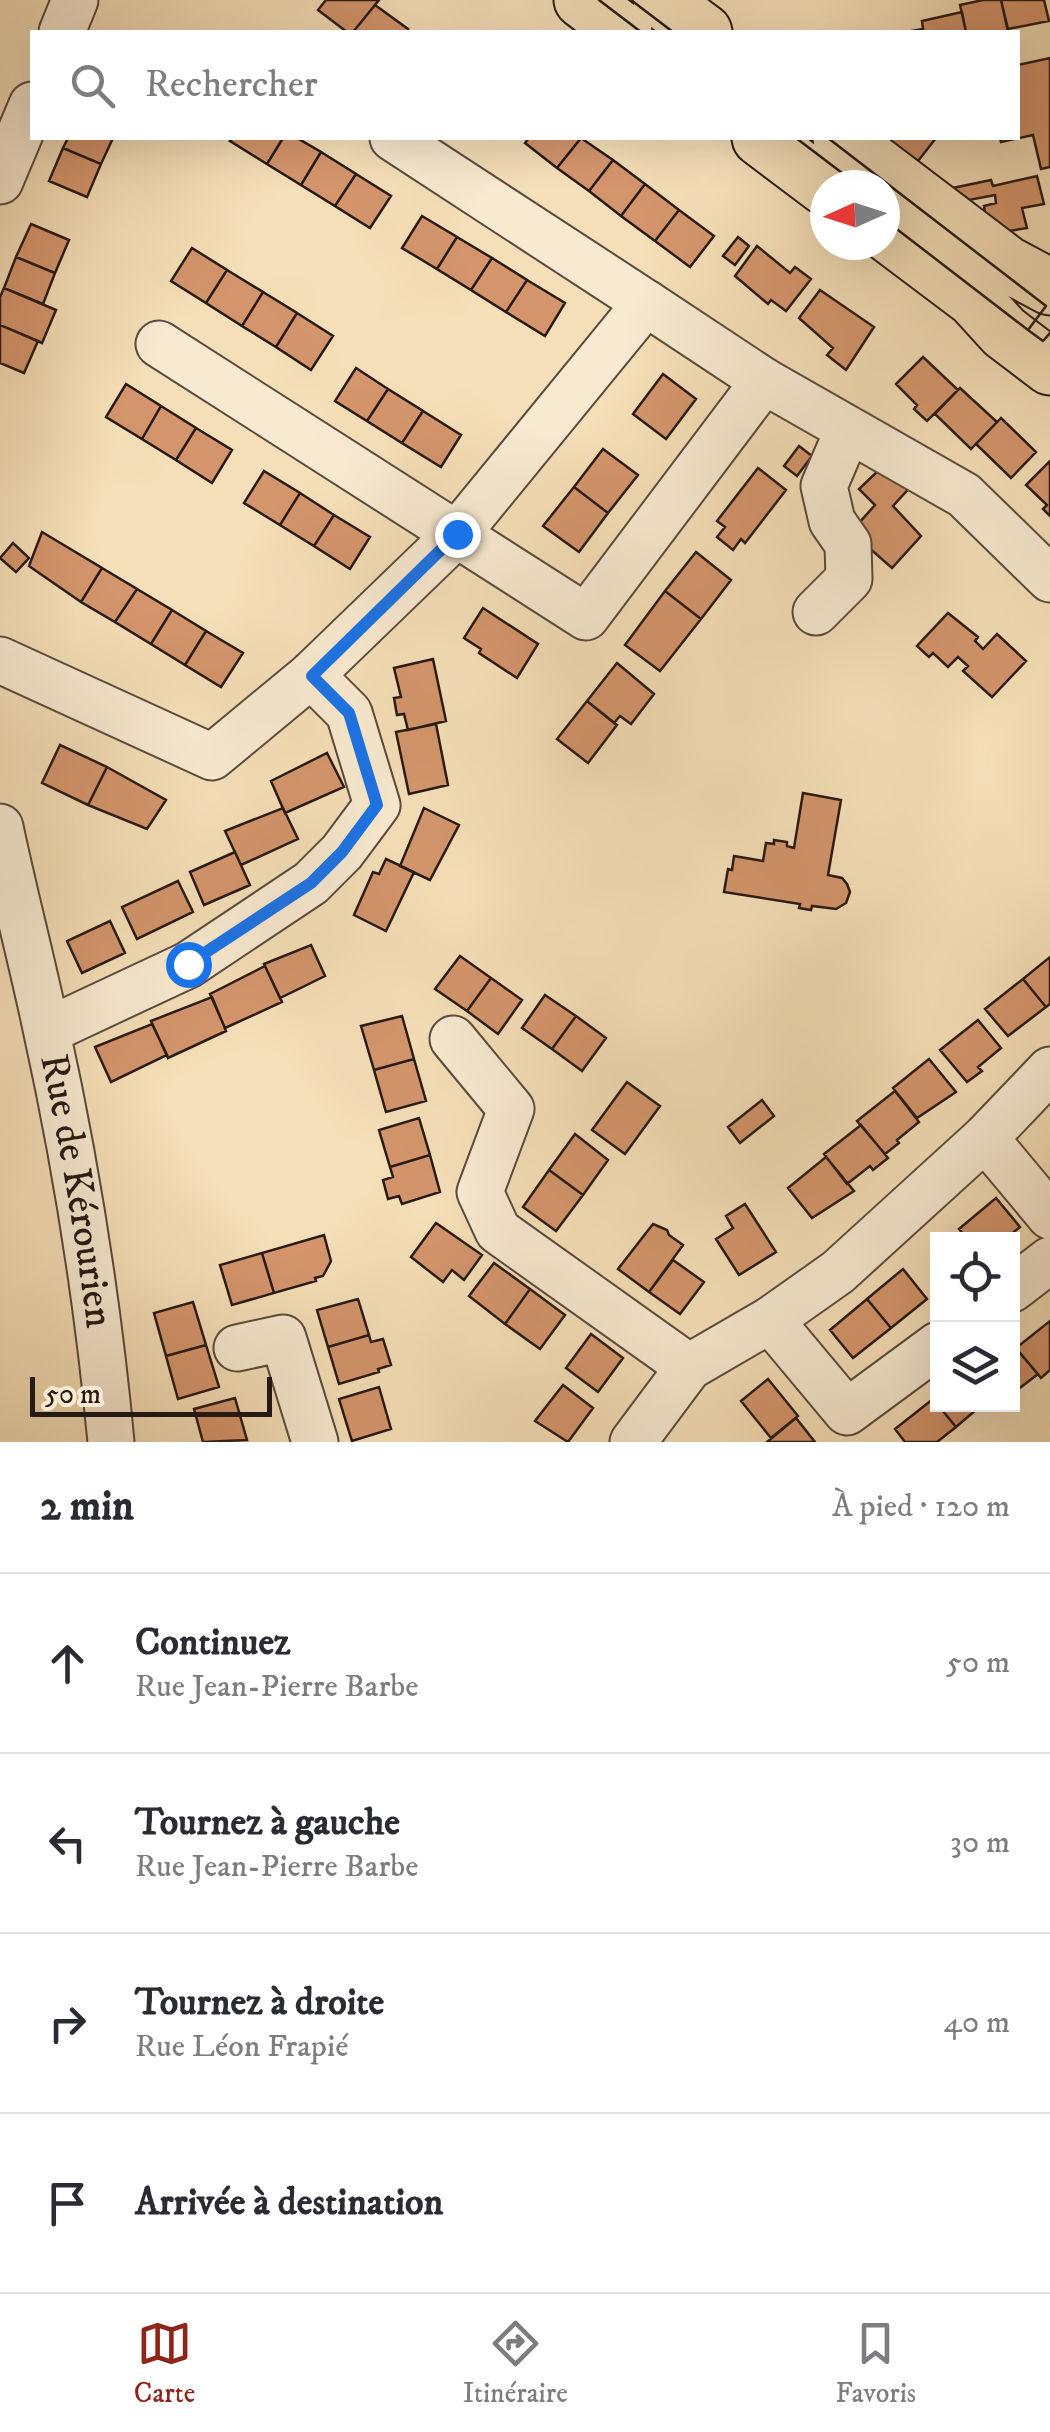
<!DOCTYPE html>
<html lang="fr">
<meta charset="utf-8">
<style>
:root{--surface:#fff;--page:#f7f7f7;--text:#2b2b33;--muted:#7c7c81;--line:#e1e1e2;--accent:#8f2418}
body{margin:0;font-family:"IM FELL DW Pica",serif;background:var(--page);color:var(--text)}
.controls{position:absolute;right:30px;bottom:30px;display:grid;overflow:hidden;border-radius:0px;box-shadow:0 10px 40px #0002}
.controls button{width:90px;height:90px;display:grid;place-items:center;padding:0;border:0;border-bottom:2px solid var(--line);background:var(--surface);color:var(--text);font:50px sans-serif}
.compass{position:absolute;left:810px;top:170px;width:90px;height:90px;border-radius:50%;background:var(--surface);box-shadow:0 10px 40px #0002;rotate:267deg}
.scale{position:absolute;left:30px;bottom:25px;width:242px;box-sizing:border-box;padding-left:10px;border:5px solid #271914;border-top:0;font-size:28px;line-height:35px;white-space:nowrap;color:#271914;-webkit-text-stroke:8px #f8ead1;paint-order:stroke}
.stop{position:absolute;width:30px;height:30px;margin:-22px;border:8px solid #1a73e8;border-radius:50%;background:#fff}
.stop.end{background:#1a73e8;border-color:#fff;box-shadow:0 2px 10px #0008}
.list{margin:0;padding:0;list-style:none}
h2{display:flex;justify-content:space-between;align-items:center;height:130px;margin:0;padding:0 40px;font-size:42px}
h2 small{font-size:32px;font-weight:400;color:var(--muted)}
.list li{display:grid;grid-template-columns:65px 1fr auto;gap:30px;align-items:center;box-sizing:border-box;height:180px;padding:0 40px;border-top:2px solid var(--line)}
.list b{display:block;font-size:38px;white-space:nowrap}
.list p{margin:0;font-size:32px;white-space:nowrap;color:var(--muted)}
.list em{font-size:32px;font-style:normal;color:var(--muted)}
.icon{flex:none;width:55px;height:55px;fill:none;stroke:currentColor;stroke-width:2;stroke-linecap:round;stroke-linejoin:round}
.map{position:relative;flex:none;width:1050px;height:1442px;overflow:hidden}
.search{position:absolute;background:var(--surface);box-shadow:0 10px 40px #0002;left:30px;right:30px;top:30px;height:110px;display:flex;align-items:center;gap:25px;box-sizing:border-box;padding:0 35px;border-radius:0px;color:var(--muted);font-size:38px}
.sheet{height:850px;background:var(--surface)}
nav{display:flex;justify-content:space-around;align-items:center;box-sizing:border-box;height:140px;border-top:2px solid var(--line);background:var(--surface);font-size:28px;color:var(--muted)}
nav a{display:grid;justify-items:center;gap:5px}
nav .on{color:var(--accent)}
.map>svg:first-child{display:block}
.building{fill:#d4956c;stroke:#271914;stroke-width:2.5}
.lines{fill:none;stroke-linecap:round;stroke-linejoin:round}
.minor-casing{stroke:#5a4a3d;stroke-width:49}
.major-casing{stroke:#271914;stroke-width:59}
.minor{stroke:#f8ead1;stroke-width:45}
.major{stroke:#f5dfb8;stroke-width:55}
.tram{stroke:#271914;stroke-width:2.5}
.route{stroke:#1a73e8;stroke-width:12}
.labels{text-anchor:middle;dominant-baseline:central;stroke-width:8;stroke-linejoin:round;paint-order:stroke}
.street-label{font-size:40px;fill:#271914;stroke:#f8ead1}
</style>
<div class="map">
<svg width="1050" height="1442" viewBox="0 0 1050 1442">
<rect width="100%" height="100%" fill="#f5dfb8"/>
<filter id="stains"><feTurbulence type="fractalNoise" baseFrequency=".002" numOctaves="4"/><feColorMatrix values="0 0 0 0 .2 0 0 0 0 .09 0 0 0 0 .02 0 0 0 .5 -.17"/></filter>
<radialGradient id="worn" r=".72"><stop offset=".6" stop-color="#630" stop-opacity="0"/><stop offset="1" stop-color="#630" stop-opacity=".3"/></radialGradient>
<!-- building -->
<path class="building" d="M 326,0 L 379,0 L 353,32 L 347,32 L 318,10 Z
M 983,0 L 1001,0 L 1008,32 L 966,32 L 960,5 Z
M 1001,0 L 1044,0 L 1049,21 L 1008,29 Z
M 375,5 L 408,29 L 405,32 L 353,32 Z
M 962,12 L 966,32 L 906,32 L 923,29 L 922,21 Z
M 1050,58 L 1050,167 L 1041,169 L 1033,135 L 1001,142 L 1000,138 L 1018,138 L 1018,65 Z
M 68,138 L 113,138 L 101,164 L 63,148 Z
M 233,138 L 283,138 L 267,164 L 230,141 Z
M 283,138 L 297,138 L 321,152 L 301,185 L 267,164 Z
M 529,138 L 581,138 L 557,168 L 525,143 Z
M 581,138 L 613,160 L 589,191 L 557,168 Z
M 886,138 L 936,138 L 918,161 Z
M 63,148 L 101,164 L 87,197 L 49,181 Z
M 321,152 L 356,174 L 335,206 L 301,185 Z
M 613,160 L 645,184 L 621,216 L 589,191 Z
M 356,174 L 391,196 L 370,228 L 335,206 Z
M 1037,176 L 1044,204 L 1022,208 L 1027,228 L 1003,232 L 1001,225 L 985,213 L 984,206 L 996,203 L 995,195 L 969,200 L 953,188 L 991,180 L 993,186 Z
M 645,184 L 679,210 L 655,241 L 621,216 Z
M 679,210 L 714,236 L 690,267 L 655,241 Z
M 422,216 L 457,237 L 437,269 L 402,248 Z
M 31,224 L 69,240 L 55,273 L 16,257 Z
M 457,237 L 492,258 L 471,290 L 437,269 Z
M 738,237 L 749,246 L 735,265 L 723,256 Z
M 757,246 L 790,273 L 795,267 L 811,279 L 786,311 L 771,300 L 768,304 L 735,276 Z
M 192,248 L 227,270 L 206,303 L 171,281 Z
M 16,257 L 55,273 L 43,304 L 4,288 Z
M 492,258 L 527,280 L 506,312 L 471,290 Z
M 227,270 L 263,292 L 242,326 L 206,303 Z
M 527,280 L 565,303 L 545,336 L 506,312 Z
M 4,288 L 56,310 L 42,343 L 0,325 L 0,297 Z
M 820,290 L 874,327 L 846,370 L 827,355 L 833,348 L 799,318 Z
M 263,292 L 297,313 L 276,347 L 242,326 Z
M 297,313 L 333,336 L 311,370 L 276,347 Z
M 0,325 L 38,341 L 24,373 L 0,363 Z
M 923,357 L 958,390 L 927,421 L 914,409 L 917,405 L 896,384 Z
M 356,368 L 388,389 L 367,421 L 335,401 Z
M 663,374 L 696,399 L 666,439 L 633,414 Z
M 126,384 L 161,406 L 142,439 L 106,417 Z
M 960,388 L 997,422 L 971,449 L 935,414 Z
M 388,389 L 423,411 L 402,443 L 367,421 Z
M 161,406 L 196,428 L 176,460 L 142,439 Z
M 423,411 L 461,435 L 441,467 L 402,443 Z
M 1001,418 L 1036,452 L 1011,478 L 976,444 Z
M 196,428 L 232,450 L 212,483 L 176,460 Z
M 799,446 L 812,456 L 797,476 L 784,466 Z
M 603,449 L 638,475 L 608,513 L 574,487 Z
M 1050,461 L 1050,516 L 1043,509 L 1047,505 L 1026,485 Z
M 882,467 L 913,484 L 893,506 L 921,536 L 892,568 L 851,532 L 875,505 L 859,489 Z
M 758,468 L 786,490 L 745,543 L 741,539 L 733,550 L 717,537 L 725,527 L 717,521 Z
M 264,471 L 300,493 L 280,525 L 244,503 Z
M 574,487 L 608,513 L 579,552 L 543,526 Z
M 300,493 L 334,515 L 314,546 L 280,525 Z
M 334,515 L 370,537 L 350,569 L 314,546 Z
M 42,532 L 102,568 L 81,602 L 29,566 Z
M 13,543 L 29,558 L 16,572 L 0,558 Z
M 696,552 L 731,580 L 701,619 L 665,591 Z
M 102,568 L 137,589 L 115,622 L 81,602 Z
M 137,589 L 172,610 L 151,644 L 115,622 Z
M 665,591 L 701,619 L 660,671 L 625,645 Z
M 483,608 L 538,644 L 517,678 L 479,653 L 481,649 L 464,638 Z
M 172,610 L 206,631 L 185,665 L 151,644 Z
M 948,613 L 978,637 L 975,641 L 983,649 L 997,634 L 1026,661 L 992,697 L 963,671 L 968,666 L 958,657 L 948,667 L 933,653 L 929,657 L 917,646 Z
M 206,631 L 243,653 L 221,687 L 185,665 Z
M 433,659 L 446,721 L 408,730 L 404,714 L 397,715 L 394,698 L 401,697 L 394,668 Z
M 617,663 L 654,694 L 631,724 L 620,716 L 614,723 L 587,701 Z
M 587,701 L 617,725 L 588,763 L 557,739 Z
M 436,724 L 448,785 L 409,794 L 396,732 Z
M 60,745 L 107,767 L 88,805 L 42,783 Z
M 327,753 L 344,787 L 285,813 L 271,781 Z
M 107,767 L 166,800 L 147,829 L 88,805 Z
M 803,793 L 841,800 L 828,875 L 842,878 L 847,884 L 850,892 L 846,903 L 836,909 L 812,906 L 811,910 L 799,908 L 800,904 L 724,892 L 728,869 L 732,870 L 734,856 L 763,861 L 766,843 L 774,844 L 774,840 L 787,842 L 787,846 L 794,848 Z
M 283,808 L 298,839 L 241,865 L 225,831 Z
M 424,808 L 459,825 L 430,880 L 400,866 Z
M 235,852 L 250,885 L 204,905 L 190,872 Z
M 386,859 L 414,872 L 386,931 L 354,915 L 373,872 L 379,874 Z
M 178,881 L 193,912 L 137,939 L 122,907 Z
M 110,921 L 125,953 L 82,973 L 67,941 Z
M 311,945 L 325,976 L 280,998 L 264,964 Z
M 460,956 L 491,978 L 467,1011 L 435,989 Z
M 1050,957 L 1050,1004 L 1046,1007 L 1023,979 Z
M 265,966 L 282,1002 L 225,1028 L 210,994 Z
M 491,978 L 522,1000 L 498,1034 L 467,1011 Z
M 1023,979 L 1046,1007 L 1008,1036 L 985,1009 Z
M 545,995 L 576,1016 L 552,1049 L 522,1028 Z
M 212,997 L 226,1031 L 168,1058 L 151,1021 Z
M 402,1016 L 414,1059 L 374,1070 L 361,1026 Z
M 576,1016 L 606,1038 L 582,1071 L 552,1049 Z
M 978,1020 L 1001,1048 L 978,1067 L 982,1071 L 967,1082 L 940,1050 Z
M 152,1024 L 167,1055 L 111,1082 L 95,1047 Z
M 414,1059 L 426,1101 L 386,1112 L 374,1070 Z
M 929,1059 L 956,1092 L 917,1118 L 893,1088 Z
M 627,1082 L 660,1106 L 625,1154 L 592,1130 Z
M 895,1091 L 919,1122 L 897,1140 L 899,1143 L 885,1154 L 857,1121 Z
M 762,1100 L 774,1116 L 740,1143 L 728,1127 Z
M 419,1118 L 430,1155 L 390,1167 L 379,1130 Z
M 861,1125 L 888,1158 L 873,1170 L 870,1166 L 847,1184 L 824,1154 Z
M 575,1134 L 608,1160 L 583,1195 L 549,1170 Z
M 430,1155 L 440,1192 L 402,1204 L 399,1196 L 388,1199 L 383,1180 L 393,1177 L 390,1167 Z
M 826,1157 L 854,1191 L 812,1218 L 788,1188 Z
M 549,1170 L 583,1195 L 556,1231 L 523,1207 Z
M 996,1198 L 1020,1227 L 1004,1240 L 968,1240 L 959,1229 Z
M 745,1204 L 776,1252 L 739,1275 L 716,1239 L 733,1228 L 726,1216 Z
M 436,1223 L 482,1255 L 464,1280 L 452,1270 L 443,1282 L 411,1257 Z
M 653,1224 L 667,1230 L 669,1235 L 683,1245 L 649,1292 L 618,1269 Z
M 324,1235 L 331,1261 L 323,1276 L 315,1278 L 316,1281 L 274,1293 L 262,1253 Z
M 262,1253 L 274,1293 L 232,1305 L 220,1265 Z
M 673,1260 L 704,1282 L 680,1314 L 649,1292 Z
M 494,1263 L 530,1289 L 505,1324 L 469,1296 Z
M 903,1269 L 927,1299 L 891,1328 L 867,1299 Z
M 530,1289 L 565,1315 L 540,1349 L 505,1324 Z
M 358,1299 L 369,1335 L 328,1347 L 317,1310 Z
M 867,1299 L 891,1328 L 853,1358 L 830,1330 Z
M 193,1302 L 206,1345 L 166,1356 L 154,1313 Z
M 1050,1321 L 1050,1370 L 1041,1378 L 1016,1348 Z
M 591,1334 L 623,1358 L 598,1392 L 566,1368 Z
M 369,1335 L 371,1342 L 383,1339 L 391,1365 L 378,1369 L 379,1372 L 339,1384 L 328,1347 Z
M 1012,1344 L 1038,1374 L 1012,1394 Z
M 206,1345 L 219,1387 L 178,1399 L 166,1356 Z
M 768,1379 L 798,1416 L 771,1438 L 741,1401 Z
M 563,1385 L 593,1408 L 568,1442 L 535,1421 Z
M 379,1387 L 391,1429 L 352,1441 L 339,1399 Z
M 938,1395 L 938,1404 L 983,1404 L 956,1427 L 933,1399 Z
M 235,1398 L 247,1440 L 203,1442 L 194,1409 Z
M 933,1399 L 956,1427 L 937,1442 L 905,1442 L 895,1429 Z
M 796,1418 L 815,1442 L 767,1442 Z"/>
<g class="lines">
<!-- minor casing -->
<g class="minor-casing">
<g id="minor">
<path d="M 62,32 L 75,0"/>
<path d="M 0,181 L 32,105"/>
<path d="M 646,303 L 764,381 L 964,495 L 1050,579"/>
<path d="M 159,344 L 586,617 L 764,381"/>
<path d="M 816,612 L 849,579 L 848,544 L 832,521 L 824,486 L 848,430"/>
<path d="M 0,660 L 212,757 L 311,675 L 457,534 L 646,303 L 393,138"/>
<path id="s1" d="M 0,827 C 14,894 32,961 46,1028 C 76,1164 98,1303 111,1442"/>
<path d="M 47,1031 L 188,965 L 311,883 L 342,852 L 377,805 L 349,713 L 311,675"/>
<path d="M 453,1039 L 511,1109 L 480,1192 L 498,1231 L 689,1367"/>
<path d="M 985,1138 L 1050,1216"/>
<path d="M 1012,1289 L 1050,1260"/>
<path d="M 770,1320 L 847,1412 L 938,1345"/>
<path d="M 237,1348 L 283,1338 L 315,1442"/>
<path d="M 633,1442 L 689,1367 L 770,1320 L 838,1272 L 985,1138 L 1050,1070"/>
</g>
</g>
<!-- major casing -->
<g class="major-casing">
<path id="major" d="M 582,0 L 624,32
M 661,0 L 704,32
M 760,138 L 825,187
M 841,138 L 1007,264 L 1050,287
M 885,232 L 974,299 L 1004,332 L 1050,367"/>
</g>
<!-- minor -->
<use href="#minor" class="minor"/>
<!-- major -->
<use href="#major" class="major"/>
<!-- tram -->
<path class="tram" d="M 599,0 L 641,32
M 631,0 L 673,32
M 796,138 L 858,185
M 828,138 L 1046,306 L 1028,330 L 885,220
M 1037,318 L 1028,330 L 1043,341 L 1050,333"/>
</g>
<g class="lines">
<!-- route -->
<path class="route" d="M 188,964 L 311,883 L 342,852 L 377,805 L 349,713 L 312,676 L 457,534"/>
</g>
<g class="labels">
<!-- street labels -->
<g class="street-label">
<text stroke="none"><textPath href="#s1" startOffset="372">Rue de Kérourien</textPath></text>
</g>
</g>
<rect width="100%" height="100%" filter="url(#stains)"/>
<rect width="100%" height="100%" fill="url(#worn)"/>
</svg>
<div class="controls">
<button><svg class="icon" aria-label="locate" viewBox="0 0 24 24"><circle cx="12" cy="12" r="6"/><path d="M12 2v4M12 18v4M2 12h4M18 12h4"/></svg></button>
<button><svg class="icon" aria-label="layers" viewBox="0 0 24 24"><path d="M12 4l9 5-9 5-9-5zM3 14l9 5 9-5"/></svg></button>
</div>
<svg class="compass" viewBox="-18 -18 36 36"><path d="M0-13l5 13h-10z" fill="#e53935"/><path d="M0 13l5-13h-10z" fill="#7c7c81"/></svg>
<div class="scale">50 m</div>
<div class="stop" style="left:188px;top:964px"></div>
<div class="stop end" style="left:457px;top:534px"></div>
<div class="search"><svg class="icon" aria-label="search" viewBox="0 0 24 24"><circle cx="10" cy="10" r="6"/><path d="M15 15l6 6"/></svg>Rechercher</div>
</div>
<section class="sheet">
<h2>2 min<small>À pied · 120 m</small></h2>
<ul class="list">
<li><svg class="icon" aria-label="ahead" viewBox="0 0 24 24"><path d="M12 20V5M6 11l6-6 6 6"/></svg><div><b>Continuez</b><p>Rue Jean-Pierre Barbe</p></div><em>50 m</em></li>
<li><svg class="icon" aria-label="left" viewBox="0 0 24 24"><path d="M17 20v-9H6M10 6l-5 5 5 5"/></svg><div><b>Tournez à gauche</b><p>Rue Jean-Pierre Barbe</p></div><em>30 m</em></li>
<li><svg class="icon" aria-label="right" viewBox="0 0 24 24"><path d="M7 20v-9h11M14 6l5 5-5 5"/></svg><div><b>Tournez à droite</b><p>Rue Léon Frapié</p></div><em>40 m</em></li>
<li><svg class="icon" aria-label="arrive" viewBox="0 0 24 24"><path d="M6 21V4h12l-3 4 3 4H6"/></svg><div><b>Arrivée à destination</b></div></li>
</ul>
</section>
<nav>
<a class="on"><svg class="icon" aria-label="map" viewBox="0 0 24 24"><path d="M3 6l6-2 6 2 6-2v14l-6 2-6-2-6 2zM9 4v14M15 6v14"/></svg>Carte</a>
<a><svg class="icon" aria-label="directions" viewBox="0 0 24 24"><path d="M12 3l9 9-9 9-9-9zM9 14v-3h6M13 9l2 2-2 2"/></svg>Itinéraire</a>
<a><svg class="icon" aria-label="saved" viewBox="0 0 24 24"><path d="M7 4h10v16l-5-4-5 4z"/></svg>Favoris</a>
</nav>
